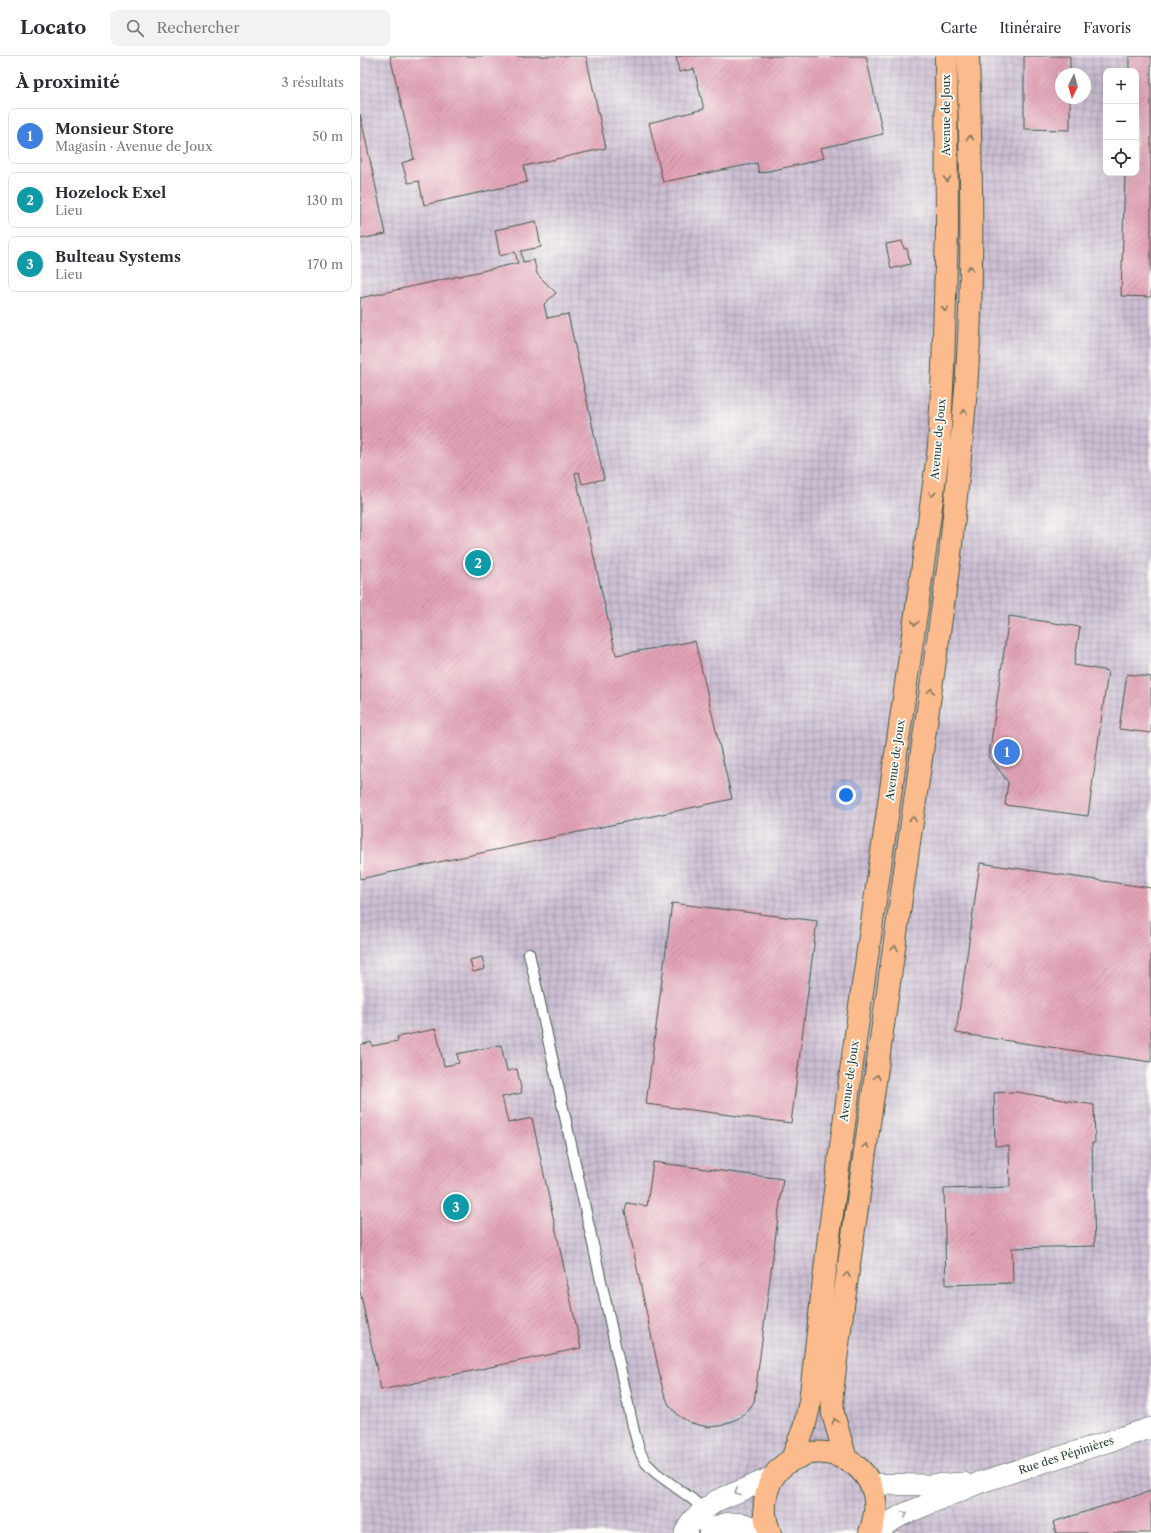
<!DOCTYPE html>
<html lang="fr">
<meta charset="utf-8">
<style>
:root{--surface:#fff;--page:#f2f2f3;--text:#2b2b33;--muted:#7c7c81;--line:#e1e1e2;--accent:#7c3aed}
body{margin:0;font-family:"Libre Caslon Text",serif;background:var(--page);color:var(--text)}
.controls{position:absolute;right:12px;top:12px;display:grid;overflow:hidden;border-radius:8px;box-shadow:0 4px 16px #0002}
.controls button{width:36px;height:36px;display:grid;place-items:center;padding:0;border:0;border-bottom:1px solid var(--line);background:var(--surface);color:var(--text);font:20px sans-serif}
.compass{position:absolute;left:695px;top:12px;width:36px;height:36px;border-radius:50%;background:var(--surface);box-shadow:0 4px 16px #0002;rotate:185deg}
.you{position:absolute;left:486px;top:739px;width:14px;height:14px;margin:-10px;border:3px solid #fff;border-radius:50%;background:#1a73e8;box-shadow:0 0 0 6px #1a73e833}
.badge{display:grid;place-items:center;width:26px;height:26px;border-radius:50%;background:var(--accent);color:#fff;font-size:13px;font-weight:700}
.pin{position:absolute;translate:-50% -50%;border:2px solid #fff;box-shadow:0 1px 4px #0006}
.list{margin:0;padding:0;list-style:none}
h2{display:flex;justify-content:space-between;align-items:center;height:52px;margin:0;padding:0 16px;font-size:17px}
h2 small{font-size:13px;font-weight:400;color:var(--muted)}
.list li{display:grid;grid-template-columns:26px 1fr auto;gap:12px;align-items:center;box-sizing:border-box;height:56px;margin:0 8px 8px;padding:0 8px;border:1px solid var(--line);border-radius:8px}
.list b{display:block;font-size:15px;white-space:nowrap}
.list p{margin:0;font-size:13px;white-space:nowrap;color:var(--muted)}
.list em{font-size:13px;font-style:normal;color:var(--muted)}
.icon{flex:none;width:22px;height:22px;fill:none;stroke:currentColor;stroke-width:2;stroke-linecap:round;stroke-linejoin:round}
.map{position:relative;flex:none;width:791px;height:1477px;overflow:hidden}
header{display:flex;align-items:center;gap:24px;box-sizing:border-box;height:56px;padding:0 20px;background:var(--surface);border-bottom:1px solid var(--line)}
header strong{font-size:19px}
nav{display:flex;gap:22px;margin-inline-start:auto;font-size:14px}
.search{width:280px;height:36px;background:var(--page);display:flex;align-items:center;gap:10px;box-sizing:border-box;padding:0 14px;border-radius:8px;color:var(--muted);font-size:15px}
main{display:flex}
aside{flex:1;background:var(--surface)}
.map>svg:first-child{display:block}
.industrial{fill:url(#industrial-grid);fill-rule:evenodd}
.building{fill:url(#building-hatch)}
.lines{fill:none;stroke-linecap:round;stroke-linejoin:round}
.lane-casing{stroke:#3f574b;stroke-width:12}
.street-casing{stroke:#3f574b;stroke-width:22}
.primary-casing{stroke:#3f574b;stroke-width:24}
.lane{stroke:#fff;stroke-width:10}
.street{stroke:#fff;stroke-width:21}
.primary{stroke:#fbbb8d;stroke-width:22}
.oneway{stroke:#82765c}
.oneway2{stroke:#8f9e9a}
.labels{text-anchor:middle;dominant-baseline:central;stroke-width:3.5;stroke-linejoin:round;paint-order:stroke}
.street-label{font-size:11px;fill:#1f3d34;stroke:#fdfcf7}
</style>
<header>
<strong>Locato</strong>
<div class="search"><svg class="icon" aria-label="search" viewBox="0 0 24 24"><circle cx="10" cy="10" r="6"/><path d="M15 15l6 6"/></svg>Rechercher</div>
<nav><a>Carte</a><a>Itinéraire</a><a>Favoris</a></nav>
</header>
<main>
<aside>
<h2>À proximité<small>3 résultats</small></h2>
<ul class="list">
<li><span class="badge" style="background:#3f7fe0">1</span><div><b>Monsieur Store</b><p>Magasin · Avenue de Joux</p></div><em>50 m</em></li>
<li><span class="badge" style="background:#0f9aa8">2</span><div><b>Hozelock Exel</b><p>Lieu</p></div><em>130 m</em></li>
<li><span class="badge" style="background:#0f9aa8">3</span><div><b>Bulteau Systems</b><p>Lieu</p></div><em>170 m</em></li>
</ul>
</aside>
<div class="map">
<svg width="791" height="1477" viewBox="0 0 791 1477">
<defs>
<pattern id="industrial-grid" width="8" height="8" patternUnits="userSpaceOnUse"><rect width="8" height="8" fill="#ccbed3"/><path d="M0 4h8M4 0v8" fill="none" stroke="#a59cac"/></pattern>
<pattern id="building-hatch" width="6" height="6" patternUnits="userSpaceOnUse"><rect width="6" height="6" fill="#e2a2b6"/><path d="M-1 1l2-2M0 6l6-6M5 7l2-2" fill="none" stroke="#b78595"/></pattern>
</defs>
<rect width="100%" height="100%" fill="#fdfcf7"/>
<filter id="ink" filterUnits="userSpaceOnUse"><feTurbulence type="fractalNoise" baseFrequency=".025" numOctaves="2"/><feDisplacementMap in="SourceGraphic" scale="8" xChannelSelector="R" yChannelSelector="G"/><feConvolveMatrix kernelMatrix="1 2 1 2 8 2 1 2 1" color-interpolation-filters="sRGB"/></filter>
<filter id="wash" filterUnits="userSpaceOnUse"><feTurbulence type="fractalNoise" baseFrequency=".012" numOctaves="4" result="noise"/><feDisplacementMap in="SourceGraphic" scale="16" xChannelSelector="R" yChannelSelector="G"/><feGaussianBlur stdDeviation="0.9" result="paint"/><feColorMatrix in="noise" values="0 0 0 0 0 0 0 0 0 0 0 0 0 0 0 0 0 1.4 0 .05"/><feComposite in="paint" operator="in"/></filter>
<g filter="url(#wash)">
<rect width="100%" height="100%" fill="#f2e8cf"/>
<!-- industrial -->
<path class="industrial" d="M 0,0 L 791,0 L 791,1477 L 0,1477 ZM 746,15 L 776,15 L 776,117 L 746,117 ZM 701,18 L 725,18 L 725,42 L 701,42 Z"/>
<g id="blocks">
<!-- building -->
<path class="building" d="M 30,0 L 226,0 L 246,92 L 164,110 L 167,126 L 64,149 L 59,125 L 48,127 L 42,107 L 54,103 Z
M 316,0 L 506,0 L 523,78 L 461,92 L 464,102 L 442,108 L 399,117 L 397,107 L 303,126 L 289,67 L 344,53 L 334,13 L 319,16 Z
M 664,0 L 710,0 L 710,18 L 701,18 L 701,42 L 710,42 L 710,74 L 664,73 Z
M 769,0 L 791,0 L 791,241 L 761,240 L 765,117 L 776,117 L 776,15 L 769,15 Z
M 0,58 L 26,178 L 0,183 Z
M 176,165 L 181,191 L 161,195 L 163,206 L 174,204 L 177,218 L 196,237 L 184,248 L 187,262 L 208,258 L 244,423 L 222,428 L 219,416 L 215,417 L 256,599 L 335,585 L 372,743 L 0,823 L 0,242 L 158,207 L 155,196 L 140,200 L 135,174 Z
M 542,185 L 544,193 L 547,192 L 550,208 L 531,213 L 526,188 Z
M 649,560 L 720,571 L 714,609 L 748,615 L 728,760 L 645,749 L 648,726 L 629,700 Z
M 767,618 L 791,621 L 791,677 L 759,673 Z
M 620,807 L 791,832 L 791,1006 L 596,977 Z
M 312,847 L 457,865 L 431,1067 L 286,1048 Z
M 122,901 L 125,913 L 113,916 L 110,904 Z
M 76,973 L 84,1010 L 99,1007 L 97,998 L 141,989 L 147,1015 L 157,1013 L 162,1037 L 142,1041 L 148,1067 L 172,1062 L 221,1292 L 21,1334 L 0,1235 L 0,989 L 11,986 L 12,990 L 38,985 L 37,981 Z
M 656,1036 L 734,1049 L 735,1087 L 732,1087 L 735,1190 L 652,1192 L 653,1227 L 586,1229 L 584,1133 L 650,1131 L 649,1090 L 635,1090 L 634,1037 Z
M 293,1106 L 423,1123 L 394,1346 L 389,1353 L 379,1362 L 361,1370 L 348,1371 L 331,1367 L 319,1360 L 309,1349 L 303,1335 L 265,1155 L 267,1147 L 287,1150 Z
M 791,1435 L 791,1477 L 696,1477 L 693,1466 Z"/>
</g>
</g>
<g filter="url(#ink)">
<use href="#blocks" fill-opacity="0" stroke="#3f574b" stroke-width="1"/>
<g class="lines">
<!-- lane casing -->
<g class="lane-casing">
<path id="lane" d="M 169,897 L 274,1375 L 280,1396 L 286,1407 L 296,1417 L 332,1443 L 347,1456"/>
</g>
<!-- street casing -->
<g class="street-casing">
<path id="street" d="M 510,1428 L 569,1429 L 604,1427
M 325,1477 L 333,1463 L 356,1445 L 413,1421
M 349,1477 C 365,1461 389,1467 407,1477
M 511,1477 L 542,1459 L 621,1426 L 791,1372"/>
</g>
<!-- primary casing -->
<g class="primary-casing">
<path id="primary" d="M 432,1403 L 444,1372 L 450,1346 L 469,1180 L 496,978 L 565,495 L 579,391 L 583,313 L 587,173 L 586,0
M 486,1403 L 473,1358 L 472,1336 L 482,1257 L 590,499 C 596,439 603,379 607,318 C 614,213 611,106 608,0
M 410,1477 C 398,1448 407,1412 439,1401 C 443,1399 447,1397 450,1397 C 481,1393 511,1413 515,1444 C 517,1456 513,1466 510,1477"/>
</g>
<!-- lane -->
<use href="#lane" class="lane"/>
<!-- street -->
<use href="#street" class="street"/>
<!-- primary -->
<use href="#primary" class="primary"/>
</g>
<!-- one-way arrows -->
<defs><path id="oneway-chevron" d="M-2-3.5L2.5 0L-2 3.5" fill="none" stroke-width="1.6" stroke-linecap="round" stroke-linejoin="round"/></defs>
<g class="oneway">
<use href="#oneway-chevron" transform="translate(610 82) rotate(-91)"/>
<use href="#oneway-chevron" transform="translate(587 123) rotate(90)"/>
<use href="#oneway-chevron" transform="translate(610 212) rotate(-89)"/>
<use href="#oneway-chevron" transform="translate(585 253) rotate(91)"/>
<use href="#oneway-chevron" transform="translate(604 356) rotate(-86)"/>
<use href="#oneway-chevron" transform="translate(572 438) rotate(97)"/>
<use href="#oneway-chevron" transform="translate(555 567) rotate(98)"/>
<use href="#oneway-chevron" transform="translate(571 635) rotate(-82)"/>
<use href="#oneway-chevron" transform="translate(553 763) rotate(-82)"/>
<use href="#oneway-chevron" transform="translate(535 892) rotate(-82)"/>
<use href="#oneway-chevron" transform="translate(517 1021) rotate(-82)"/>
<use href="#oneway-chevron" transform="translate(506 1090) rotate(-81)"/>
<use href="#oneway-chevron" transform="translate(487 1219) rotate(-82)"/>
<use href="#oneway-chevron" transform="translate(475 1365) rotate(-107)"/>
</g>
<g class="oneway2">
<use href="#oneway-chevron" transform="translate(377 1436) rotate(156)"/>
<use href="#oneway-chevron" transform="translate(545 1458) rotate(-25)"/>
</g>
</g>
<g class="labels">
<!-- street labels -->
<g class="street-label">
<text transform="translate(586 59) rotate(-90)">Avenue de Joux</text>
<text transform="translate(578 383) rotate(-85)">Avenue de Joux</text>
<text transform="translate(535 704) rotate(-82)">Avenue de Joux</text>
<text transform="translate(489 1025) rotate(-82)">Avenue de Joux</text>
<text transform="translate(706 1399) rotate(-18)">Rue des Pépinières</text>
</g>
</g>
</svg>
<div class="controls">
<button>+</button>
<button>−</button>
<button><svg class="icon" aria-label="locate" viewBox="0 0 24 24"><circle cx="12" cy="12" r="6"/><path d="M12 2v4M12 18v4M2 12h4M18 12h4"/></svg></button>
</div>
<svg class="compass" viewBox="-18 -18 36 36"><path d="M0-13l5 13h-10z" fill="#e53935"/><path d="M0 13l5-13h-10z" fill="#7c7c81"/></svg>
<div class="you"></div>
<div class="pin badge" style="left:647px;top:696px;background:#3f7fe0">1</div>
<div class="pin badge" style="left:118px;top:507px;background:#0f9aa8">2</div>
<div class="pin badge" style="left:96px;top:1151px;background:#0f9aa8">3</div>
</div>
</main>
